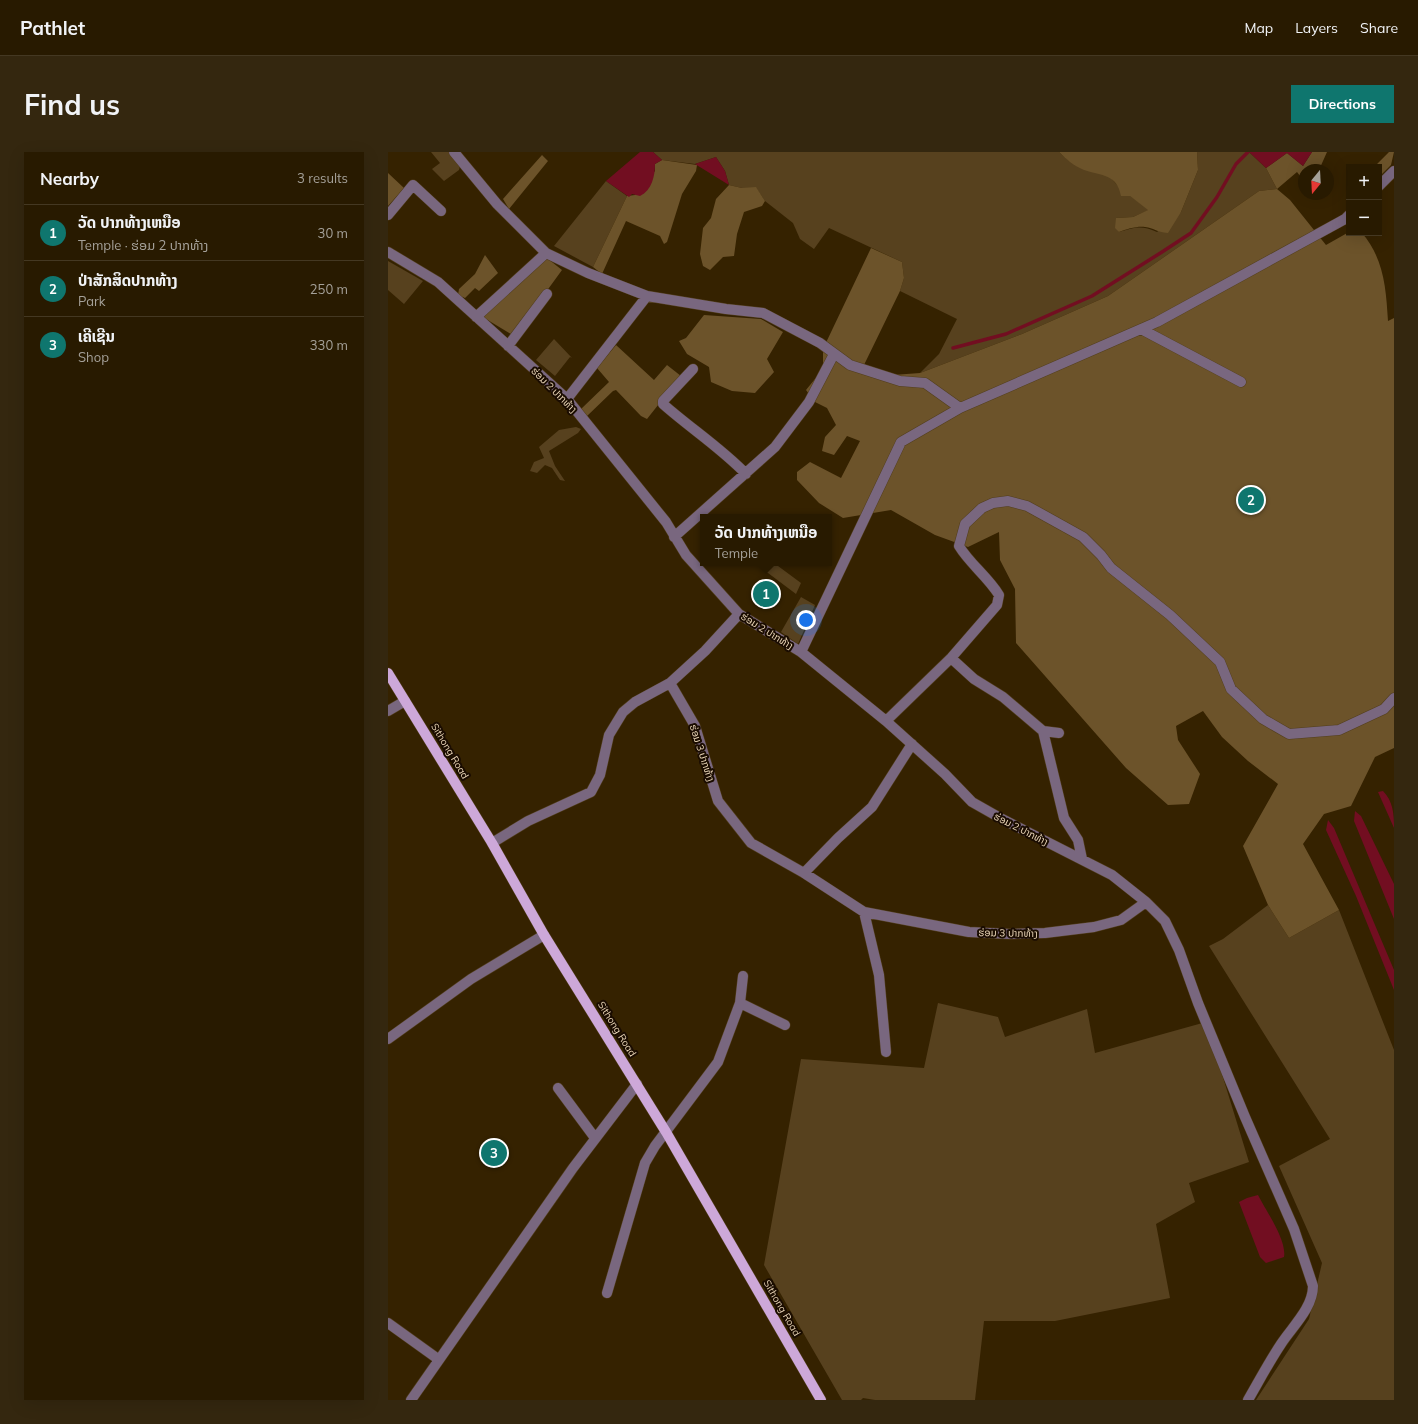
<!DOCTYPE html>
<meta charset="utf-8">
<style>
:root{--surface:#281a00;--page:#34270f;--text:#f1f3f6;--muted:#a5a199;--line:#443822;--accent:#0f766e}
body{margin:0;font-family:Mulish,"Noto Sans Lao",sans-serif;background:var(--page);color:var(--text)}
.controls{position:absolute;right:12px;top:12px;display:grid;overflow:hidden;border-radius:0px;box-shadow:0 4px 16px #0002}
.controls button{width:36px;height:36px;display:grid;place-items:center;padding:0;border:0;border-bottom:1px solid var(--line);background:var(--surface);color:var(--text);font:20px sans-serif}
.compass{position:absolute;left:910px;top:12px;width:36px;height:36px;border-radius:50%;background:var(--surface);box-shadow:0 4px 16px #0002;rotate:198deg}
.you{position:absolute;left:418px;top:468px;width:14px;height:14px;margin:-10px;border:3px solid #fff;border-radius:50%;background:#1a73e8;box-shadow:0 0 0 6px #1a73e833}
.badge{display:grid;place-items:center;width:26px;height:26px;border-radius:50%;background:var(--accent);color:#fff;font-size:13px;font-weight:700}
.pin{position:absolute;translate:-50% -50%;border:2px solid #fff;box-shadow:0 1px 4px #0006}
.popup{position:absolute;left:312px;top:362px;width:132px;height:52px;box-sizing:border-box;display:grid;place-content:center;border-radius:0px;background:var(--surface);filter:drop-shadow(0 1px 3px #0005);font-size:13px;white-space:nowrap;color:var(--muted)}
.popup b{font-size:15px;color:var(--text)}
.popup::after{content:'';position:absolute;left:50%;top:100%;margin-left:-8px;border:8px solid transparent;border-top-color:var(--surface)}
.list{margin:0;padding:0;list-style:none}
h2{display:flex;justify-content:space-between;align-items:center;height:52px;margin:0;padding:0 16px;font-size:17px}
h2 small{font-size:13px;font-weight:400;color:var(--muted)}
.list li{display:grid;grid-template-columns:26px 1fr auto;gap:12px;align-items:center;box-sizing:border-box;height:56px;padding:0 16px;border-top:1px solid var(--line)}
.list b{display:block;font-size:15px;white-space:nowrap}
.list p{margin:0;font-size:13px;white-space:nowrap;color:var(--muted)}
.list em{font-size:13px;font-style:normal;color:var(--muted)}
.map{position:relative;flex:none;width:1006px;height:1248px;overflow:hidden;border-radius:0px}
header{display:flex;align-items:center;gap:24px;box-sizing:border-box;height:56px;padding:0 20px;background:var(--surface);border-bottom:1px solid var(--line)}
header strong{font-size:19px}
nav{display:flex;gap:22px;margin-inline-start:auto;font-size:14px}
.intro{display:flex;align-items:center;justify-content:space-between;box-sizing:border-box;height:96px;padding:0 24px}
h1{margin:0;font-size:28px}
.button{padding:10px 18px;border-radius:0px;background:var(--accent);color:#fff;font-size:14px;font-weight:700}
main{display:flex;gap:24px;padding:0 24px}
aside{flex:1;background:var(--surface);border-radius:0px;box-shadow:0 4px 16px #0002}
.map>svg:first-child{display:block}
.green{fill:#57411e}
.forest{fill:#6c532a}
.water{fill:#720e21}
.lines{fill:none;stroke-linecap:round;stroke-linejoin:round}
.stream{stroke:#720e21;stroke-width:3.5}
.minor-casing{stroke:#523e1d;stroke-width:11}
.major-casing{stroke:#523e1d;stroke-width:11}
.minor{stroke:#79677f;stroke-width:10}
.major{stroke:#cda8d9;stroke-width:10}
.labels{text-anchor:middle;dominant-baseline:central;stroke-width:4;stroke-linejoin:round;paint-order:stroke}
.street-label{font-size:10px;fill:#e8d4b5;stroke:#1a0c00}
</style>
<header>
<strong>Pathlet</strong>
<nav><a>Map</a><a>Layers</a><a>Share</a></nav>
</header>
<div class="intro"><h1>Find us</h1><a class="button">Directions</a></div>
<main>
<aside>
<h2>Nearby<small>3 results</small></h2>
<ul class="list">
<li><span class="badge">1</span><div><b>ວັດ ປາກທ້າງເຫນືອ</b><p>Temple · ຮ່ອມ 2 ປາກທ້າງ</p></div><em>30 m</em></li>
<li><span class="badge">2</span><div><b>ປ່າສັກສິດປາກທ້າງ</b><p>Park</p></div><em>250 m</em></li>
<li><span class="badge">3</span><div><b>ເຄີເຊີນ</b><p>Shop</p></div><em>330 m</em></li>
</ul>
</aside>
<div class="map">
<svg width="1006" height="1248" viewBox="0 0 1006 1248">
<rect width="100%" height="100%" fill="#352200"/>
<!-- green -->
<path class="green" d="M 43,0 L 61,0 L 72,14 L 71,18 L 56,29 L 44,17 L 52,11 Z
M 265,0 L 671,0 L 680,8 L 722,25 L 732,36 L 761,58 L 745,65 L 728,66 L 731,80 C 747,75 754,73 769,80 L 793,60 L 810,18 L 809,0 L 861,0 L 878,16 L 889,37 L 871,39 L 720,144 L 634,182 L 532,221 L 551,202 L 569,167 L 512,139 L 516,126 L 514,110 L 441,76 L 426,97 L 412,87 L 405,71 L 377,49 L 368,36 L 354,36 L 341,33 L 337,19 L 328,5 L 307,12 L 274,8 Z
M 218,29 L 239,44 L 205,115 L 166,94 Z
M 0,109 L 35,129 L 16,152 L 0,138 Z
M 166,187 L 184,206 L 182,205 L 167,224 L 148,208 Z
M 188,275 L 193,277 L 190,281 L 161,299 L 167,314 L 177,329 L 172,328 L 164,316 L 157,313 L 149,321 L 142,319 L 146,310 L 156,306 L 151,295 L 171,278 Z
M 369,411 L 386,411 L 413,431 L 408,442 L 368,412 Z
M 413,445 L 427,453 L 410,492 L 393,480 Z
M 880,753 L 901,786 L 951,758 L 1006,898 L 1006,1248 L 868,1248 L 921,1167 L 934,1111 L 891,1014 L 942,987 L 821,794 L 835,787 Z
M 550,851 L 610,865 L 617,885 L 699,857 L 707,901 L 818,870 L 861,1010 L 801,1031 L 807,1050 L 768,1072 L 782,1146 L 667,1169 L 596,1169 L 587,1248 L 487,1248 L 475,1246 L 473,1248 L 454,1248 L 376,1113 L 413,907 L 536,916 Z"/>
<!-- forest -->
<path class="forest" d="M 671,0 L 809,0 L 810,18 L 793,60 L 780,81 C 768,80 766,76 757,75 C 749,74 739,77 731,80 L 727,76 L 728,66 L 745,65 L 760,58 L 742,44 L 733,44 C 729,22 714,24 696,18 C 686,14 678,7 671,0 Z
M 924,0 L 939,0 L 931,18 L 916,18 L 916,29 L 909,20 L 889,37 L 902,48 L 938,93 L 961,80 L 974,81 C 996,107 998,136 1000,169 L 1006,166 L 1006,596 L 987,605 L 963,654 L 936,662 L 915,692 L 951,758 L 901,786 L 880,753 L 855,694 L 890,632 L 860,609 L 834,585 L 815,559 L 788,574 L 790,588 L 812,622 L 801,652 L 780,653 L 738,616 L 628,491 L 627,437 L 612,408 L 611,380 L 580,395 L 547,383 L 503,358 L 455,366 L 431,351 L 409,328 L 409,320 L 422,310 L 453,326 L 472,289 L 459,284 L 446,303 L 434,299 L 437,285 L 448,273 L 439,256 L 427,250 L 418,238 L 435,217 L 435,197 L 483,96 L 514,110 L 516,126 L 512,139 L 475,215 L 482,214 L 505,223 L 532,221 L 634,182 L 720,144 L 871,39 L 889,37 L 878,16 L 899,1 L 915,14 Z
M 1001,0 L 1006,0 L 1003,13 L 991,25 L 991,15 L 986,15 Z
M 154,3 L 160,9 L 121,57 L 115,47 Z
M 274,8 L 309,13 L 308,19 L 294,42 L 279,90 L 276,92 L 272,84 L 238,69 L 214,122 L 205,115 L 239,44 L 247,43 L 267,19 L 267,12 Z
M 0,21 L 16,36 L 0,54 Z
M 341,33 L 354,36 L 368,35 L 377,49 L 374,54 L 356,60 L 349,82 L 346,104 L 335,105 L 322,118 L 315,114 L 312,102 L 315,76 L 323,66 L 328,47 Z
M 97,103 L 110,121 L 91,139 L 87,136 L 77,146 L 70,143 L 71,137 L 87,122 Z
M 159,106 L 174,118 L 126,184 L 93,164 Z
M 316,163 L 373,167 L 395,180 L 379,207 L 386,220 L 367,241 L 344,239 L 323,230 L 321,215 L 299,202 L 291,189 L 298,186 Z
M 228,193 L 266,228 L 279,213 L 293,224 L 259,267 L 253,264 L 228,238 L 225,239 L 198,265 L 193,257 L 221,230 L 209,216 Z"/>
<!-- water -->
<path class="water" d="M 252,0 L 265,0 L 274,8 L 267,12 C 267,24 264,38 252,44 L 244,42 L 241,45 L 218,29 Z
M 861,0 L 924,0 L 915,14 L 899,1 L 878,16 Z
M 328,5 L 337,19 L 341,33 L 307,12 Z
M 995,639 C 1005,649 1006,662 1006,676 L 990,640 Z
M 967,659 L 973,664 L 1006,732 L 1006,767 L 966,669 Z
M 940,668 L 946,676 L 1006,818 L 1006,838 L 968,744 L 938,678 Z
M 870,1043 C 878,1059 899,1088 896,1105 L 878,1111 L 872,1105 L 851,1050 L 859,1046 Z"/>
<g class="lines">
<!-- stream -->
<path class="stream" d="M 565,196 L 618,182 L 704,144 L 774,100 L 803,81 L 829,45 L 848,12 L 860,0"/>
<!-- minor casing -->
<g class="minor-casing">
<path id="minor" d="M 66,0 L 109,52 L 158,101 L 200,121 L 259,144 L 338,157 L 375,161 L 432,191 L 462,213 L 512,229 L 537,231 L 572,256
M 991,34 L 1006,19
M 0,63 L 25,33 L 53,59
M 0,100 L 50,130 L 179,247 L 278,370 L 298,403 L 351,462 L 413,500 L 498,569 L 557,622 L 584,650 L 614,667 L 724,723 L 758,750 L 777,769 L 791,798 L 810,851 L 857,965 L 906,1077 L 925,1134 C 925,1156 904,1175 893,1192 C 881,1210 871,1229 860,1248
M 88,165 L 158,101
M 753,177 L 853,230
M 120,194 L 159,142
M 305,217 L 275,249 L 275,252 C 302,276 333,296 358,322
M 179,247 L 259,144
M 286,385 L 387,295 L 421,250 L 446,202
M 413,500 L 513,290 L 572,256 L 769,170 L 957,67 L 961,63
M 563,506 L 586,527 L 615,545 L 655,579 L 676,666 L 690,688 L 694,707
M 282,531 L 307,574 L 330,649 L 363,691 L 416,721 L 476,760 L 491,823 L 498,900
M 0,559 L 17,549
M 498,569 L 563,506 L 609,453 L 611,443 C 600,425 582,412 571,394 L 577,372 L 594,356 L 605,351 L 620,349 L 639,354 L 695,385 L 713,403 L 723,416 L 782,463 L 832,510 L 843,537 L 875,567 L 901,582 L 951,578 L 996,557 L 1006,546
M 655,579 L 671,581
M 104,691 L 140,669 L 203,640 L 212,623 L 221,583 L 235,560 L 247,550 L 282,531 L 317,499 L 351,462
M 416,721 L 450,686 L 484,655 L 524,592
M 476,760 L 581,780 L 622,782 L 657,781 L 706,775 L 733,768 L 758,750
M 352,851 L 397,873
M 0,887 L 83,827 L 156,783
M 170,936 L 207,986
M 219,1141 L 257,1011 L 267,994 L 330,910 L 352,851 L 355,824
M 0,1171 L 50,1207
M 23,1248 L 185,1016 L 249,932"/>
</g>
<!-- major casing -->
<g class="major-casing">
<path id="major" d="M 0,521 L 104,691 L 156,783 L 278,980 L 433,1248"/>
</g>
<!-- minor -->
<use href="#minor" class="minor"/>
<!-- major -->
<use href="#major" class="major"/>
</g>
<g class="labels">
<!-- street labels -->
<g class="street-label">
<text transform="translate(166 238) rotate(45)">ຮ່ອມ 2 ປາກທ້າງ</text>
<text transform="translate(379 479) rotate(32)">ຮ່ອມ 2 ປາກທ້າງ</text>
<text transform="translate(62 599) rotate(59)">Sithong Road</text>
<text transform="translate(314 601) rotate(72)">ຮ່ອມ 3 ປາກທ້າງ</text>
<text transform="translate(633 677) rotate(27)">ຮ່ອມ 2 ປາກທ້າງ</text>
<text transform="translate(620 781) rotate(1)">ຮ່ອມ 3 ປາກທ້າງ</text>
<text transform="translate(229 877) rotate(58)">Sithong Road</text>
<text transform="translate(394 1156) rotate(60)">Sithong Road</text>
</g>
</g>
</svg>
<div class="controls">
<button>+</button>
<button>−</button>
</div>
<svg class="compass" viewBox="-18 -18 36 36"><path d="M0-13l5 13h-10z" fill="#e53935"/><path d="M0 13l5-13h-10z" fill="#a5a199"/></svg>
<div class="you"></div>
<div class="pin badge" style="left:378px;top:442px">1</div>
<div class="popup"><b>ວັດ ປາກທ້າງເຫນືອ</b>Temple</div>
<div class="pin badge" style="left:863px;top:348px">2</div>
<div class="pin badge" style="left:106px;top:1001px">3</div>
</div>
</main>
